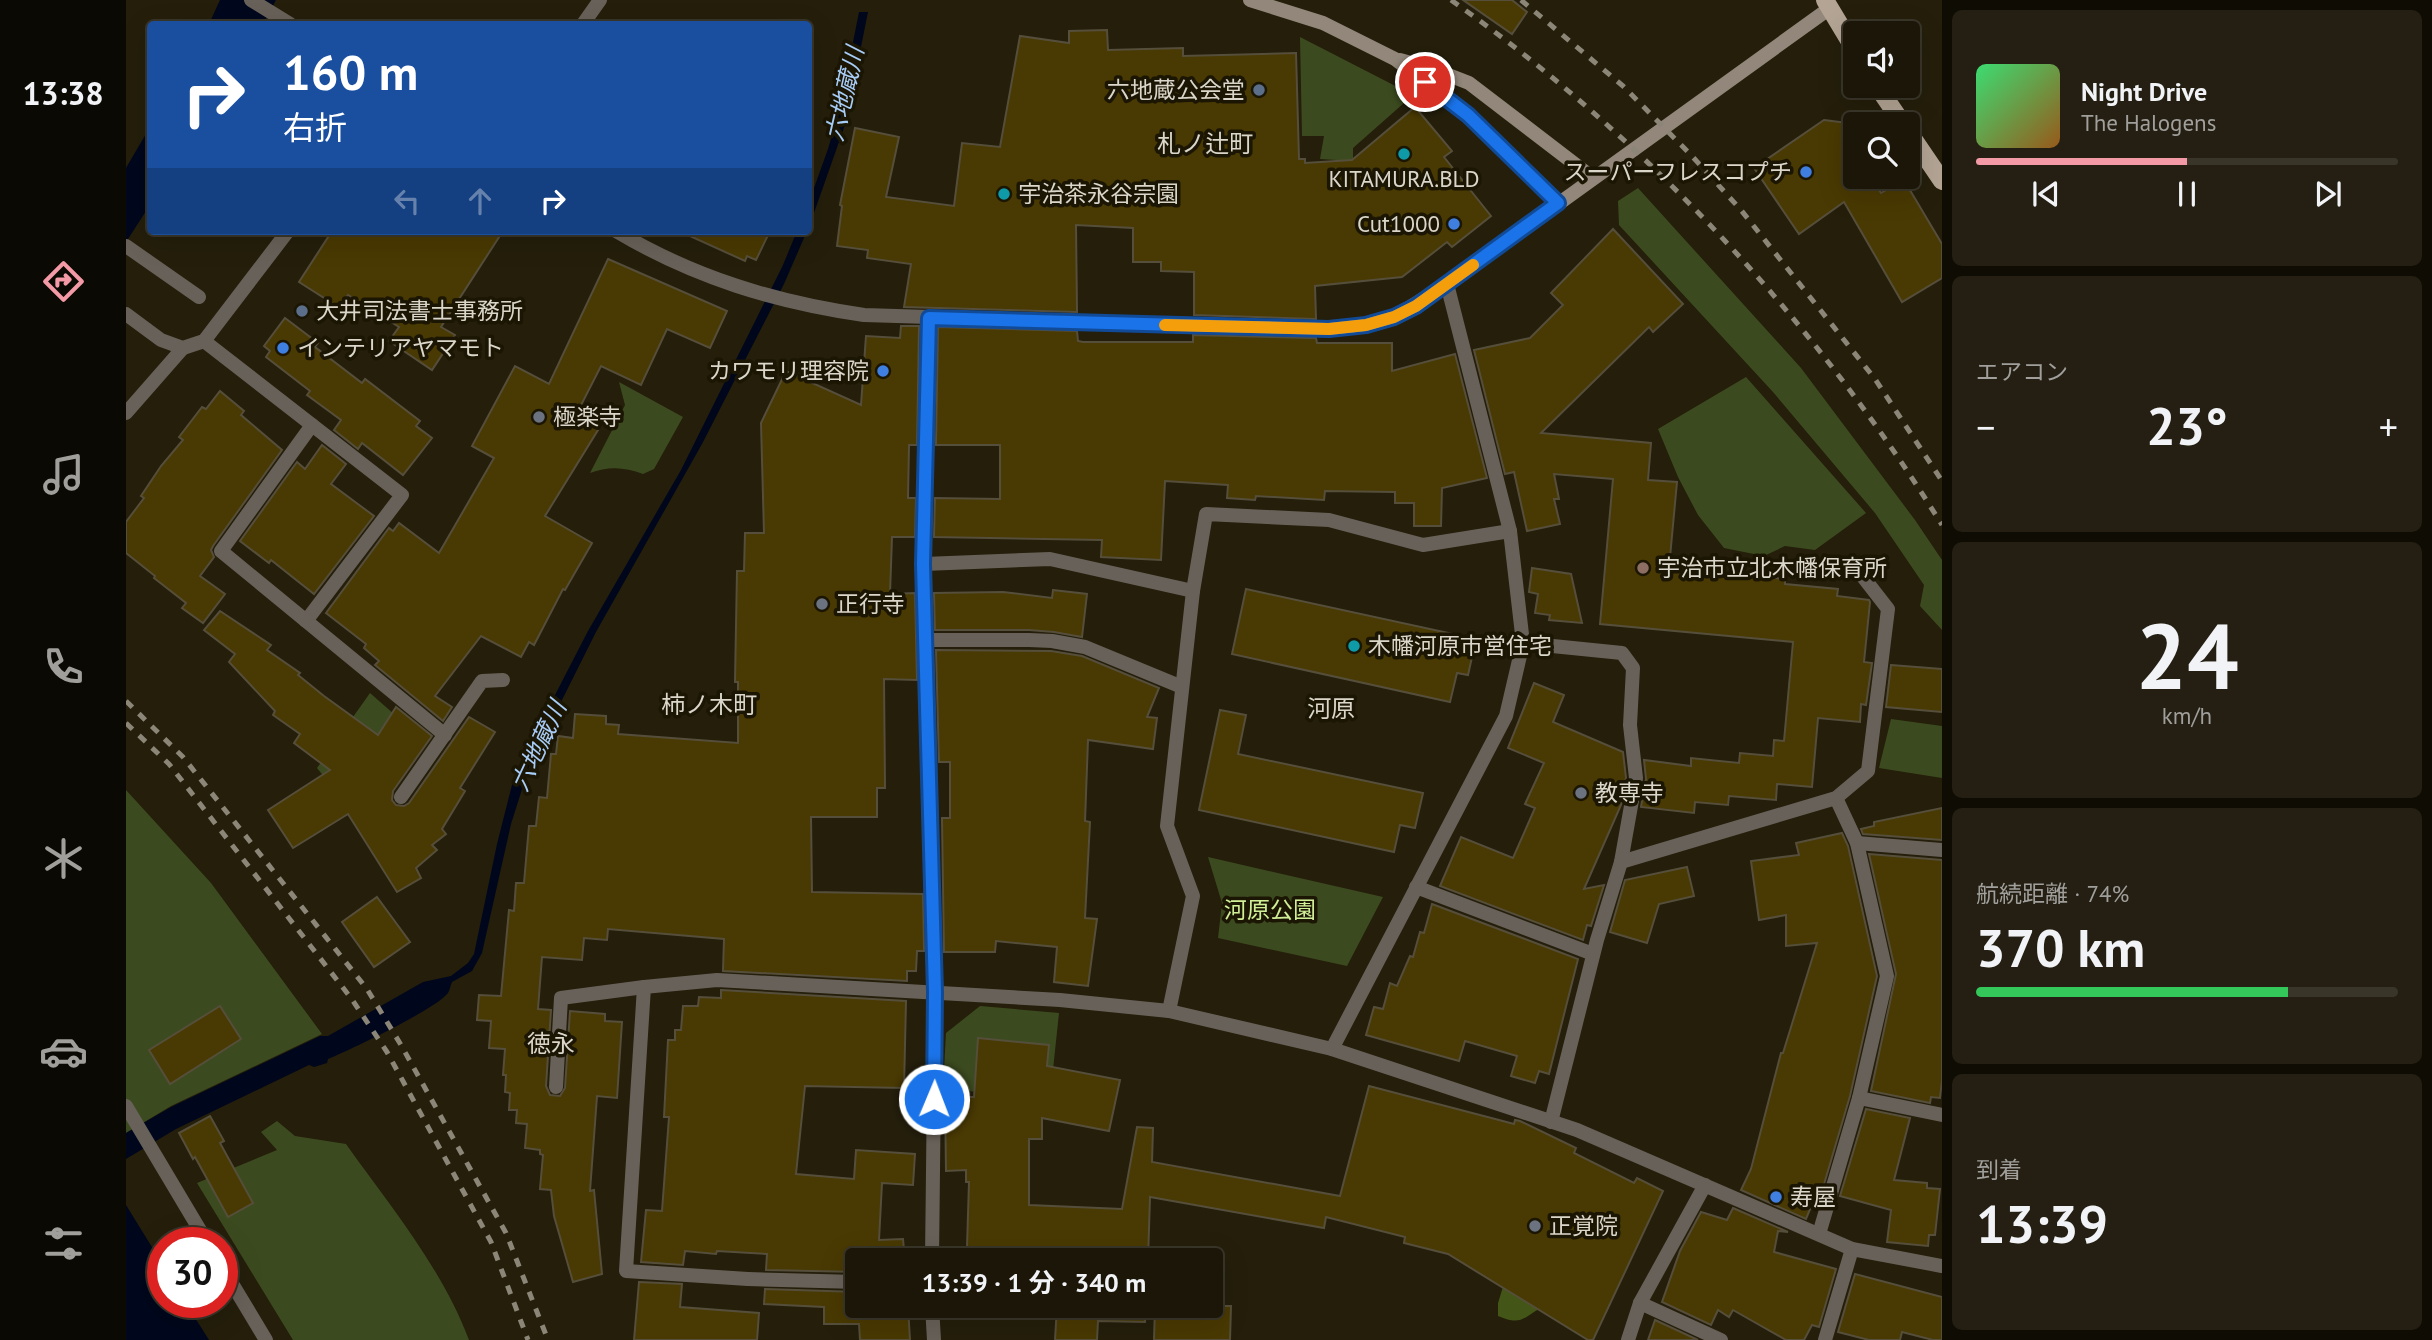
<!DOCTYPE html>
<html lang="ja">
<head>
<meta charset="utf-8">
<style>
  :root { --surface:#1b1608; --page:#241f12; --text:#f1f3f6; --muted:#a09f9c; --line:#393529; --accent:#f49aa7 }
  body { margin:0; font-family:"PT Sans","Noto Sans JP",sans-serif; background:var(--page); color:var(--text); height:100vh; display:flex; flex-direction:column; font-size:26px; white-space:nowrap }
  * { box-sizing:border-box; margin:0 }
  p { font-size:23px; color:var(--muted) }
  .icon { flex:none; width:38px; height:38px; fill:none; stroke:currentColor; stroke-width:2; stroke-linecap:round; stroke-linejoin:round }
  .map { position:relative; flex:1; overflow:hidden }
  .side { display:flex; flex-direction:column; gap:10px; padding:10px; background:#0f0c04; width:490px }
  .side>* { flex:none }
  .hud { position:absolute; left:21px; top:21px; width:665px; height:214px; border-radius:7px; box-shadow:0 7px 28px #0002,0 0 0 2px var(--line); background:#1a4fa0; color:#fff; overflow:hidden }
  .fabs { position:absolute; left:1717px; top:21px; display:grid; gap:14px }
  .fabs a { display:grid; place-items:center; width:77px; height:77px; border-radius:7px; background:var(--surface); box-shadow:0 7px 28px #0002,0 0 0 2px var(--line); font-size:35px }
  .speed { position:absolute; left:21px; top:1227px; display:flex; gap:14px; font-size:35px; font-weight:700; text-align:center }
  .speed>* { display:grid; place-content:center; width:91px; height:91px; border-radius:50%; background:var(--surface); box-shadow:0 7px 28px #0002,0 0 0 2px var(--line); line-height:1 }
  .speed .limit { border:10px solid #d22; background:#fff; color:#111 }
  .pin { position:absolute; display:grid; place-items:center; width:60px; height:60px; color:#fff; margin:-30px; border:4px solid #fff; border-radius:50%; box-shadow:0 2px 7px #0007 }
  .me { position:absolute; width:77px; margin:-38px; rotate:1deg; stroke-linejoin:round; filter:drop-shadow(0 0 5px #0008) }
  .turn { display:flex; align-items:center; gap:24px; height:147px; padding:0 21px; font-size:32px }
  .turn .icon { width:91px; height:91px; stroke-width:2.5 }
  .turn b { display:block; font-size:49px; line-height:60px }
  .lanes { display:flex; align-items:center; height:66px; padding:0 21px; background:#0003; justify-content:center; gap:35px; direction:ltr }
  .lanes .off { opacity:.35 }
  .big { font-size:52px; font-weight:700; line-height:1.1 }
  .side .tile { flex:1; display:flex; flex-direction:column; justify-content:center; gap:10px; min-width:0; padding:0 24px; border-radius:10px; background:var(--page) }
  .side .dial { align-items:center; gap:0 }
  .dial b { font-size:91px; line-height:1 }
  .song { display:flex; align-items:center; gap:21px }
  .cover { width:84px; height:84px; border-radius:10px; background:linear-gradient(135deg,hsl(140 70% 55%),hsl(30 70% 35%)) }
  .played { height:7px; border-radius:4px; background:linear-gradient(90deg,var(--accent) 50%,var(--line) 50%) }
  .keys { display:flex; justify-content:space-around; direction:ltr }
  .heat { display:flex; justify-content:space-between; align-items:center; font-size:38px; direction:ltr }
  .charge { height:10px; border-radius:5px; background:linear-gradient(90deg,#34c759 74%,var(--line) 0) }
  .trip { position:absolute; left:719px; top:1248px; width:378px; height:70px; border-radius:7px; background:var(--surface); box-shadow:0 7px 28px #0002,0 0 0 2px var(--line); font-weight:700; line-height:70px; text-align:center }
  main { display:flex; flex:1; min-height:0 }
  .tab-bar { display:flex; flex-direction:column; width:126px; justify-content:space-around; align-items:center; background:#0b0903; color:var(--muted) }
  .tab-bar .icon { width:49px; height:49px }
  .tab-bar .on { color:var(--accent) }
  .tab-bar b { font-size:32px; color:var(--text) }
  .map>svg:first-child { display:block }
</style>
</head>
<body>
<main>
<nav class="tab-bar">
<b>13:38</b>
<svg class="icon on" aria-label="directions" viewBox="0 0 24 24"><path d="M12 3l9 9-9 9-9-9zM9 14v-3h6M13 9l2 2-2 2"/></svg>
<svg class="icon" aria-label="music" viewBox="0 0 24 24"><path d="M9 18V5l10-2v13"/><circle cx="6" cy="18" r="3"/><circle cx="16" cy="16" r="3"/></svg>
<svg class="icon" aria-label="phone" viewBox="0 0 24 24"><path d="M5 4h4l2 5-3 2q2 4 5 5l2-3 5 2v4C11 20 4 13 5 4z"/></svg>
<svg class="icon" aria-label="climate" viewBox="0 0 24 24"><path d="M12 3v18M4 7l16 10M4 17L20 7"/></svg>
<svg class="icon" aria-label="car" viewBox="0 0 24 24"><path d="M5 17H2v-5l4-1 3-4h7l3 4 3 1v5h-3M9 17h6M6 11h13"/><circle cx="7" cy="17" r="2"/><circle cx="17" cy="17" r="2"/></svg>
<svg class="icon" aria-label="filters" viewBox="0 0 24 24"><path d="M4 7h16M4 17h16"/><circle cx="9" cy="7" r="2"/><circle cx="15" cy="17" r="2"/></svg>
</nav>
<div class="map">
<svg width="1816" height="1340" viewBox="0 0 1816 1340">
  <rect width="100%" height="100%" fill="#241e0b"/>
  <g fill="#3c4b1f">
    <path d="M1174 37 1287 95 1227 148V161L1194 159 1198 136H1176Z"/>
    <path d="M1512 188 1675 368 1789 520 1816 560V630L1794 606 1798 585 1749 513 1647 392 1493 225 1492 201Z"/>
    <path d="M1620 377 1740 513 1689 550 1659 546 1638 556 1598 548 1572 515 1552 477 1532 429Z"/>
    <path d="M493 382 557 417 528 469 517 474C499 467 482 466 464 473L499 405Z"/>
    <path d="M244 693 269 715 217 800 191 768Z"/>
    <path d="M1765 719 1816 726V778L1753 768Z"/>
    <path d="M0 790 85 883 196 1034 45 1106 0 1133Z"/>
    <path d="M1082 857 1257 897 1221 966 1092 938 1096 903Z"/>
    <path d="M854 1006 933 1013 924 1098 817 1089 820 1033Z"/>
    <path d="M151 1121 169 1136 220 1144C264 1206 316 1268 343 1340H167L71 1183 151 1150 135 1132Z"/>
  </g>
  <path fill="#435618" d="M1380 1277 1420 1305C1398 1316 1397 1327 1372 1316V1303Z"/>
  <g fill="#00071c">
    <path d="M94 0H150L137 24H83Z"/>
    <path d="M733 12H742L720 122 683 227V202L702 149 714 107Z"/>
    <path d="M24 127V205L0 242V168Z"/>
    <path d="M671 231H681L658 284 576 444 470 632 404 764 385 824 356 953 346 971 326 982C324 986 324 990 322 993 310 1009 224 1050 202 1059L201 1063 188 1067 183 1065 50 1129 0 1159V1133L45 1107 194 1036H202L297 982 325 976 342 963 348 954 371 844 387 781 397 757 462 631 555 470 657 265Z"/>
    <path d="M0 1205 37 1265V1302H59L83 1340H0Z"/>
  </g>
  <g fill="#493902" stroke="#554e3a" stroke-width="2">
    <path d="M1337 0H1386L1401 12 1386 34Z"/>
    <path d="M981 30 982 50 1057 48V56L1170 53 1173 159H1179V163L1226 160 1289 107 1326 151 1318 157 1365 216 1326 247 1321 242 1276 277 1189 286 1190 319 1068 315V272L1035 271V262H1007V228L950 225 951 312 778 307 785 264 741 258 742 250 711 246 716 206 714 205 729 128 773 137 760 197 828 206 836 143 874 147 894 36 943 43V31Z"/>
    <path d="M1698 120 1729 124V177H1744L1755 193 1778 180 1816 244V278L1776 302 1718 202 1673 234 1628 168Z"/>
    <path d="M1487 229 1557 304 1527 332 1523 327 1415 433 1525 443 1522 480 1551 482 1543 568 1659 579V584L1712 589 1711 596 1743 600 1744 602 1738 662 1746 663 1740 705 1735 704 1734 722 1692 718 1686 787 1651 784 1650 800 1603 796 1602 805 1569 802 1568 813 1515 807 1520 779 1518 760 1565 766V758L1613 763 1614 753 1647 756 1648 740 1658 741 1667 642 1474 624 1487 479 1428 474 1433 499H1428L1434 524 1401 531 1388 472 1379 474 1348 350 1404 338 1437 305 1425 293Z"/>
    <path d="M206 231H377L315 327 329 335 306 370 263 341 273 327 222 295 214 308 173 282Z"/>
    <path d="M553 231H644L630 260 621 256 619 261Z"/>
    <path d="M482 259 601 311 584 348 541 329 515 385 475 366 453 409 472 420 467 427 472 430 419 516 466 543 439 590 437 589 408 645 403 642 395 657 355 636 309 696 326 707 317 721 249 665 253 661 238 648 240 644 200 613 263 528 267 531 273 523 313 553 368 458 346 446 389 366 423 384Z"/>
    <path d="M159 318 192 343 189 347 236 383 239 379 294 421 290 426 306 438 277 475 236 443 232 449 208 430 215 420 181 395 184 391 140 357 144 351 138 346Z"/>
    <path d="M775 326H793L791 445H783L782 498H790L789 537H766L764 594 789 593 791 680 758 679 759 788H751V817H685L686 892 797 894 798 951H791L790 971H781V981L597 971 598 939 482 929 481 940 458 938 456 960 416 957 412 1009 425 1010 420 1086 424 1095 434 1096 439 1088 444 1011 479 1014V1021L496 1022 491 1098 471 1096 464 1191 468 1190 476 1274 447 1282 428 1216 425 1190 414 1189 417 1155 414 1154V1150L399 1148 401 1124 390 1123 391 1110H383L384 1093 379 1092 380 1075H377L379 1049 363 1048 365 1021 351 1020 353 995 375 996 383 910 388 911 390 883H398L403 826H410L413 797 421 798 425 754H430L432 736 447 738 449 714 480 716V724L493 725 492 734 612 743V682H609L611 571H618L619 533H638L635 423 660 371 735 405 740 336 774 338Z"/>
    <path d="M812 327 951 331 952 341 957 342H1067V335L1190 338 1191 343H1266V371L1329 354 1361 478 1316 488 1315 526H1288V503H1269V492L1199 491 1198 500 1130 496 1129 500 1101 498 1102 485 1039 481 1035 560 975 557 976 540 808 537 809 498 874 499V445H810Z"/>
    <path d="M94 391 118 411 115 415 156 450 87 546 85 550 88 557 74 576 99 594 77 623 56 608 60 603 28 578 29 576 0 553V522L18 498 15 496 35 466 57 440 53 437 76 407 80 409Z"/>
    <path d="M196 445 220 464 205 484 248 516 188 594 145 560 143 563 114 541 171 462 179 469Z"/>
    <path d="M1406 568 1445 574 1456 623 1423 620 1424 615 1409 613 1412 594 1403 592Z"/>
    <path d="M1120 589 1350 639 1342 675 1331 673 1324 702 1106 654Z"/>
    <path d="M927 590 961 594 956 637 928 632 903 630H809L808 593 877 592 926 598Z"/>
    <path d="M94 611 145 645 141 650 174 673 172 675 198 696 252 735 270 707 306 736 267 791 266 800 270 805 278 806 283 803 343 717 369 732 334 788 339 791 316 829 320 834 306 845 311 850 290 868 295 878 271 892 222 814 167 848 142 810 204 770 168 743 174 734 147 715 149 711 103 662 109 654 78 630Z"/>
    <path d="M810 650 925 651 956 656 1033 688 1021 717 1031 718 1027 749 962 740 959 821 964 822 959 918 971 919 962 986 928 982 931 947 870 941 869 952H818L816 818H824V762H813Z"/>
    <path d="M1765 665 1816 669V712L1760 707Z"/>
    <path d="M1408 683 1438 695 1427 722 1497 752 1500 778 1495 805 1458 889 1478 885 1465 926 1461 925 1457 940 1314 886 1335 837 1387 858 1409 808 1399 804 1418 763 1382 748Z"/>
    <path d="M1094 710 1120 715 1112 754 1297 793 1289 828 1274 825 1268 852 1073 810Z"/>
    <path d="M1816 808V840L1737 834 1735 829 1748 826V822Z"/>
    <path d="M1716 833 1722 846 1751 976 1724 1096 1696 1191 1692 1190 1680 1219 1615 1190 1625 1169 1655 1053H1657L1691 943 1660 946V915L1633 920 1625 861 1673 855 1670 843Z"/>
    <path d="M1743 854 1816 860V1080L1814 1098 1805 1097 1804 1103 1745 1091 1770 974Z"/>
    <path d="M1561 867 1568 896 1533 904 1521 943 1484 932 1499 880Z"/>
    <path d="M251 897 284 942 248 967 216 922Z"/>
    <path d="M1306 904 1452 959 1423 1074 1413 1071 1409 1083 1385 1076 1391 1056 1339 1041 1333 1061 1240 1035 1248 1007 1257 1009 1264 983 1271 986 1284 956 1287 957 1294 932 1298 933Z"/>
    <path d="M595 990 780 1001 778 1088 679 1086 670 1174 728 1179 730 1150 789 1154 787 1185 756 1183 753 1240 777 1239 779 1260H732V1272L640 1270 641 1254 591 1251 590 1254 559 1251 557 1265 515 1262 520 1210 536 1211 543 1117H538L542 1040H549V1030H555L557 1006H572L573 997 595 998Z"/>
    <path d="M94 1006 115 1039 44 1084 23 1050Z"/>
    <path d="M852 1038 923 1045 921 1066 994 1080 983 1131 916 1118V1139H903V1205L996 1209 1011 1127 1027 1128 1026 1162 1214 1196 1243 1086 1373 1120 1388 1124 1389 1120 1394 1121 1450 1148 1448 1153 1508 1183 1511 1178 1537 1191 1467 1340H1462L1322 1254 1278 1243 1279 1237 1200 1217 1198 1228 1024 1197 1022 1260H872L873 1247H841L843 1182H840V1170L820 1171 819 1097H848Z"/>
    <path d="M1740 1109 1784 1118 1768 1180 1801 1183V1188L1814 1189 1809 1235H1803L1802 1246 1761 1242 1765 1210 1714 1196Z"/>
    <path d="M84 1116 98 1141 94 1143 127 1203 102 1217 69 1157 67 1159 53 1133Z"/>
    <path d="M1607 1208 1662 1232 1652 1231 1648 1252 1710 1269 1693 1327 1686 1325 1678 1340H1660L1607 1310 1603 1317 1592 1310 1585 1325 1536 1302 1554 1251 1575 1212 1601 1220Z"/>
    <path d="M1729 1274 1816 1297V1340H1807L1776 1332 1774 1340H1743L1712 1332Z"/>
    <path d="M513 1282 556 1284 554 1307 633 1313 631 1340H508Z"/>
    <path d="M639 1289 732 1292V1306H782L784 1340H734L733 1324H698V1307L638 1304Z"/>
    <path d="M931 1306H1020L1019 1322 972 1321 971 1340H929Z"/>
    <path d="M1029 1306H1105L1104 1340H1028Z"/>
    <path d="M1529 1320 1572 1340H1522Z"/>
  </g>
  <g fill="none" stroke-linecap="round" stroke-linejoin="round">
    <g stroke="#686159" stroke-width="14">
      <path d="M799 640H903L926 641 959 647 1056 687"/>
      <path d="M1290 887 1467 954"/>
      <path d="M430 1087 435 998 518 987"/>
      <path d="M0 1106 81 1242"/>
      <path d="M96 1267 140 1340"/>
      <path d="M622 1279 732 1282"/>
      <path d="M1514 1303 1595 1340"/>
      <path d="M1502 1340 1514 1303 1579 1185"/>
    </g>
    <g stroke="#686159" stroke-width="14">
      <path d="M125 0 164 24"/>
      <path d="M457 24 474 0"/>
      <path d="M490 231C569 278 649 302 738 315L1203 329 1240 325 1268 317 1321 284 1384 531 1397 643 1380 716 1206 1049"/>
      <path d="M0 246 73 297"/>
      <path d="M0 314 35 340 57 348 78 341 162 231"/>
      <path d="M803 318 798 564 809 992 806 1260"/>
      <path d="M78 341 276 495 180 621"/>
      <path d="M0 413 57 348"/>
      <path d="M186 425 95 551 319 735"/>
      <path d="M798 564 924 559 1067 591"/>
      <path d="M1397 643 1496 653 1507 668 1504 725 1510 778 1495 862 1471 940 1425 1122"/>
      <path d="M275 797 356 681 377 680"/>
      <path d="M1731 843 1816 850"/>
      <path d="M1495 862 1710 798 1742 771 1762 609 1727 564"/>
      <path d="M1043 1011 1067 896 1041 826 1067 591 1080 514 1203 520 1297 545 1384 531"/>
      <path d="M1733 1098 1816 1115"/>
      <path d="M1693 1234 1733 1098 1761 976 1731 843 1710 798"/>
      <path d="M622 1279 500 1271 518 987 591 980 934 1000 1043 1011 1206 1049 1451 1130 1726 1249 1816 1266"/>
      <path d="M806 1306 808 1340"/>
      <path d="M1699 1340 1726 1249"/>
    </g>
    <g stroke="#92877a" stroke-width="14">
      <path d="M1124 0 1197 23 1269 59 1342 115 1432 203"/>
      <path d="M1274 60 1307 69 1343 83 1467 178"/>
      <path d="M1321 284 1704 8"/>
    </g>
    <g stroke="#b3a494" stroke-width="18">
      <path d="M1699 0 1729 50"/>
      <path d="M1751 86 1777 124"/>
      <path d="M1782 131 1816 181"/>
    </g>
    <g stroke="#8b8677" stroke-width="5" stroke-dasharray="9 9" stroke-linecap="butt">
      <path d="M1325 0C1519 137 1691 323 1816 525"/>
      <path d="M1395 0 1497 86 1565 155 1615 210 1749 379 1816 481"/>
      <path d="M0 701 57 757 241 989 275 1045 380 1233 422 1340"/>
      <path d="M0 723 43 764 225 998 261 1052 365 1242 402 1340"/>
    </g>
  </g>
  <g fill="none" stroke-linecap="round" stroke-linejoin="round">
    <g stroke="#114b97" stroke-width="18">
      <path id="route" d="M808 1099 809 992 797 564 803 318 1203 329 1240 325 1268 317 1290 306 1432 203 1342 115 1299 82"/>
    </g>
    <use href="#route" stroke="#1a73e8" stroke-width="12"/>
    <path stroke="#f59e0b" stroke-width="12" d="M1039 325 1203 329 1240 325 1268 317 1290 306 1347 265"/>
  </g>
  <g fill="#5c6f8a" stroke="#1b1503" stroke-width="2.5">
    <circle cx="1133" cy="90" r="7"/>
    <circle cx="176" cy="311" r="7"/>
  </g>
  <g fill="#0f9aa8" stroke="#1b1503" stroke-width="2.5">
    <circle cx="1278" cy="154" r="7"/>
    <circle cx="878" cy="194" r="7"/>
    <circle cx="1228" cy="646" r="7"/>
  </g>
  <g fill="#3f7fe0" stroke="#1b1503" stroke-width="2.5">
    <circle cx="1680" cy="172" r="7"/>
    <circle cx="1328" cy="224" r="7"/>
    <circle cx="157" cy="348" r="7"/>
    <circle cx="757" cy="371" r="7"/>
    <circle cx="1650" cy="1197" r="7"/>
  </g>
  <g fill="#6b7280" stroke="#1b1503" stroke-width="2.5">
    <circle cx="413" cy="417" r="7"/>
    <circle cx="696" cy="604" r="7"/>
    <circle cx="1455" cy="793" r="7"/>
    <circle cx="1409" cy="1226" r="7"/>
  </g>
  <circle fill="#8d6e63" stroke="#1b1503" stroke-width="2.5" cx="1517" cy="568" r="7"/>
  <g text-anchor="middle" stroke-width="7" stroke-linejoin="round" paint-order="stroke">
    <g font-size="23" fill="#dad6ca" stroke="#1b1503" text-anchor="start">
      <text x="1119" y="98" text-anchor="end">六地蔵公会堂</text>
      <text x="1666" y="180" text-anchor="end">スーパーフレスコプチ</text>
      <text x="1278" y="187" text-anchor="middle">KITAMURA.BLD</text>
      <text x="892" y="202">宇治茶永谷宗園</text>
      <text x="1314" y="232" text-anchor="end">Cut1000</text>
      <text x="190" y="319">大井司法書士事務所</text>
      <text x="171" y="356">インテリアヤマモト</text>
      <text x="743" y="379" text-anchor="end">カワモリ理容院</text>
      <text x="427" y="425">極楽寺</text>
      <text x="1531" y="576">宇治市立北木幡保育所</text>
      <text x="710" y="612">正行寺</text>
      <text x="1242" y="654">木幡河原市営住宅</text>
      <text x="1469" y="801">教専寺</text>
      <text x="1664" y="1205">寿屋</text>
      <text x="1423" y="1234">正覚院</text>
    </g>
    <g font-size="23" fill="#d0ef96" stroke="#1b1503">
      <text x="1144" y="918">河原公園</text>
    </g>
    <g font-size="24" font-style="italic" fill="#a7ccf6" stroke="#1b1503">
      <text transform="translate(719 94) rotate(-77)" y="8">六地蔵川</text>
      <text transform="translate(413 746) rotate(-65)" y="8">六地蔵川</text>
    </g>
    <g font-size="24" fill="#dad6ca" stroke="#1b1503">
      <text x="1079" y="152">札ノ辻町</text>
      <text x="583" y="713">柿ノ木町</text>
      <text x="1205" y="717">河原</text>
      <text x="425" y="1052">徳永</text>
    </g>
  </g>
</svg>
<div class="fabs">
<a><svg class="icon" aria-label="sound" viewBox="0 0 24 24"><path d="M4 9h4l5-4v14l-5-4H4zM17 9q2 3 0 6"/></svg></a>
<a><svg class="icon" aria-label="search" viewBox="0 0 24 24"><circle cx="10" cy="10" r="6"/><path d="M15 15l6 6"/></svg></a>
</div>
<div class="speed"><div class="limit">30</div></div>
<div class="pin" style="left:1299px;top:82px;background:#d93025"><svg class="icon" aria-label="arrive" viewBox="0 0 24 24"><path d="M6 21V4h12l-3 4 3 4H6"/></svg></div>
<svg class="me" style="left:808px;top:1099px" viewBox="-20 -20 40 40"><circle r="17" fill="#1a73e8" stroke="#fff" stroke-width="3"/><path d="M0-11L8 9 0 5-8 9z" fill="#fff"/></svg>
<div class="trip">13:39 · 1 分 · 340 m</div>
<div class="hud">
<div class="turn"><svg class="icon" aria-label="right" viewBox="0 0 24 24"><path d="M7 20v-9h11M14 6l5 5-5 5"/></svg><div><b>160 m</b>右折</div></div>
<div class="lanes"><svg class="icon off" aria-label="left" viewBox="0 0 24 24"><path d="M17 20v-9H6M10 6l-5 5 5 5"/></svg><svg class="icon off" aria-label="ahead" viewBox="0 0 24 24"><path d="M12 20V5M6 11l6-6 6 6"/></svg><svg class="icon" aria-label="right" viewBox="0 0 24 24"><path d="M7 20v-9h11M14 6l5 5-5 5"/></svg></div>
</div>
</div>
<section class="side">
<div class="tile">
<div class="song"><i class="cover"></i><div><b>Night Drive</b><p>The Halogens</p></div></div>
<div class="played"></div>
<div class="keys"><svg class="icon" aria-label="previous" viewBox="0 0 24 24"><path d="M18 5L8 12l10 7zM5 5v14"/></svg><svg class="icon" aria-label="pause" viewBox="0 0 24 24"><path d="M8 5v14M16 5v14"/></svg><svg class="icon" aria-label="next" viewBox="0 0 24 24"><path d="M6 5l10 7-10 7zM19 5v14"/></svg></div>
</div>
<div class="tile"><p>エアコン</p>
<div class="heat"><a>−</a><b class="big">23°</b><a>+</a></div>
</div>
<div class="tile dial"><b>24</b><p>km/h</p></div>
<div class="tile"><p>航続距離 · 74%</p><b class="big">370 km</b><div class="charge"></div></div>
<div class="tile"><p>到着</p><b class="big">13:39</b></div>
</section>
</main>
</body>
</html>
